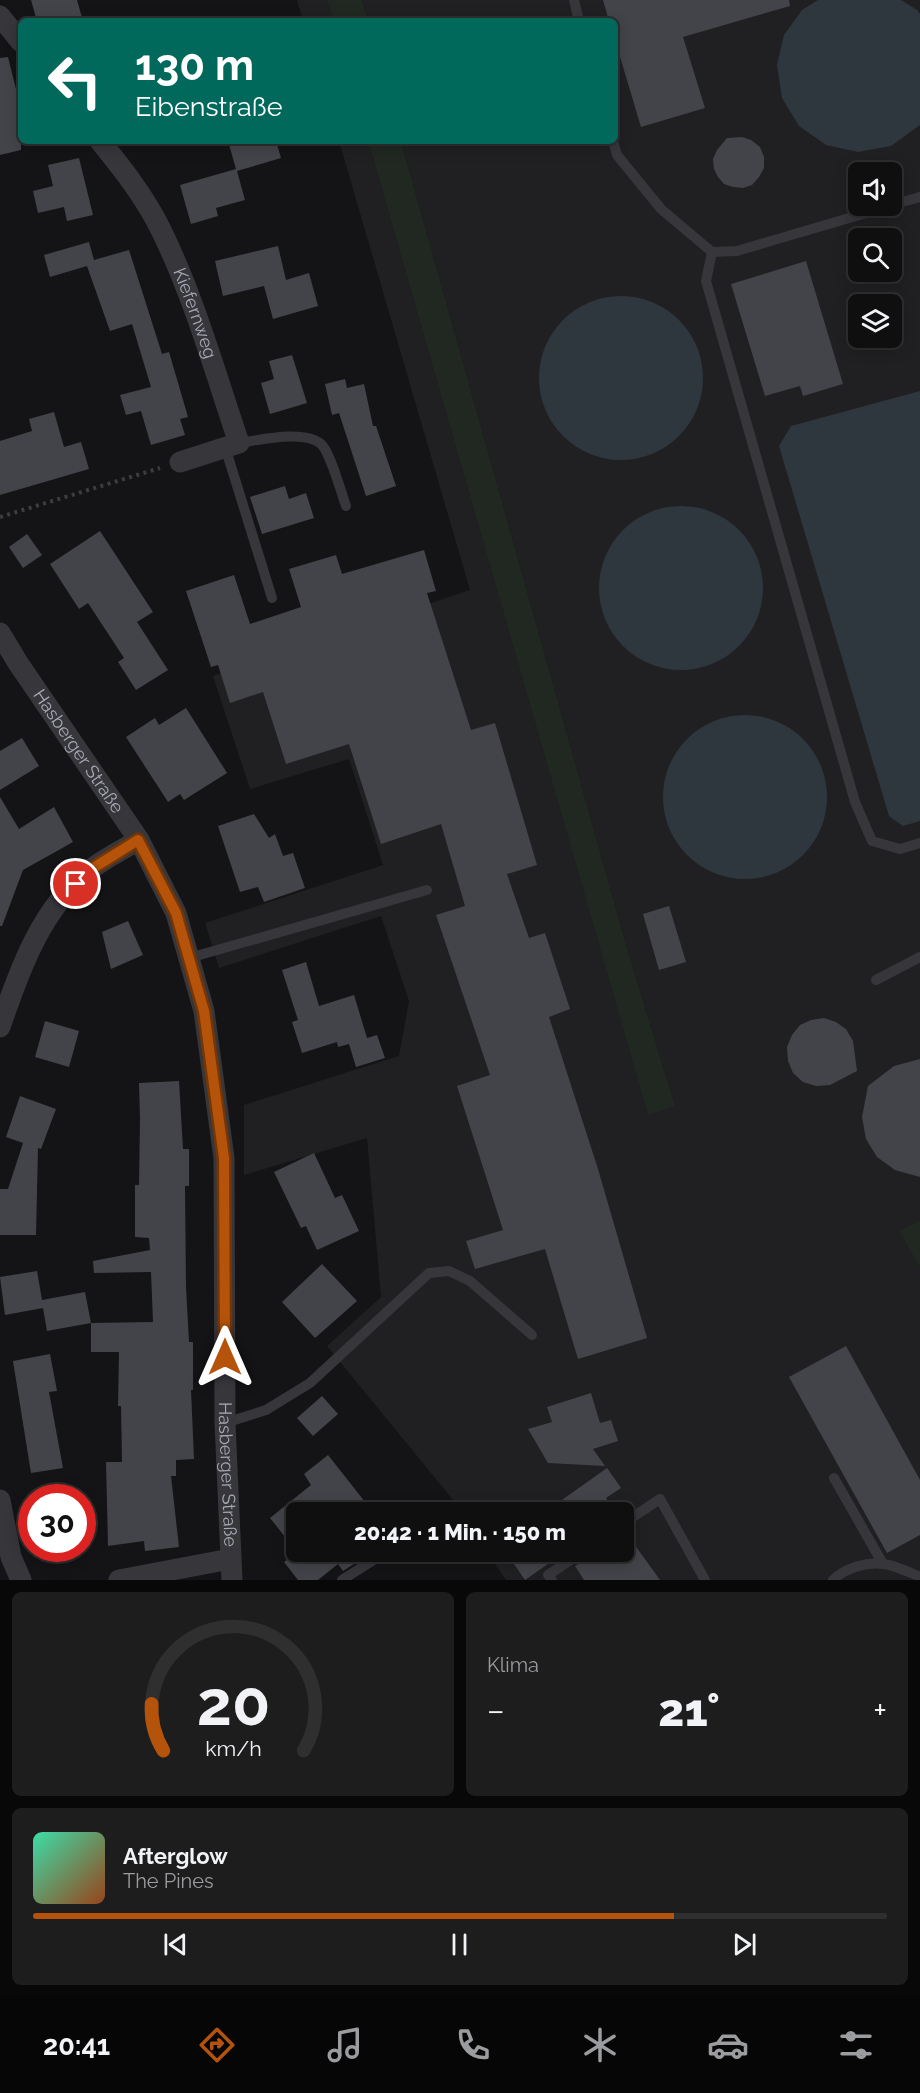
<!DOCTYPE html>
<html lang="de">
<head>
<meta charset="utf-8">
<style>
  :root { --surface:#0f0f10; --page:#1d1d1e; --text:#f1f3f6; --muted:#9b9c9f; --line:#2f2f30; --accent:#b45309 }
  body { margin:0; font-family:Raleway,sans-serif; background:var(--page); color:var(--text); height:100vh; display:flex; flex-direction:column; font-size:22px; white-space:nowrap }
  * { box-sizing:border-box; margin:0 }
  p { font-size:20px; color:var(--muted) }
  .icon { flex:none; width:33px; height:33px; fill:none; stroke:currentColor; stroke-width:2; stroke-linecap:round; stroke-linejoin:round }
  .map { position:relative; height:1580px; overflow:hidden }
  .drawer { display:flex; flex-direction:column; gap:12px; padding:12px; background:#080809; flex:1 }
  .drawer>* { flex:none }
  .banner { position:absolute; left:18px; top:18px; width:600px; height:126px; border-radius:9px; box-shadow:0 3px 15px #0003,0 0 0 2px var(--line); background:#00695c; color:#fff; overflow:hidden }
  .fabs { position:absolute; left:848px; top:162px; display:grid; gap:12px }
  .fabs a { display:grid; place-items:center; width:54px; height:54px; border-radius:9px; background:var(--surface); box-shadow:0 3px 15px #0003,0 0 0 2px var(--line); font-size:30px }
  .speed { position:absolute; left:18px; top:1484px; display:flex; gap:12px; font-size:30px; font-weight:700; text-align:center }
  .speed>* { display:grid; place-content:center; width:78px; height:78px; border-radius:50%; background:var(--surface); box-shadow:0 3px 15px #0003,0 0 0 2px var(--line); line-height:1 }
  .speed .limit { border:9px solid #d22; background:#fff; color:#111 }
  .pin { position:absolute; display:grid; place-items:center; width:51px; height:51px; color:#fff; margin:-26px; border:3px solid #fff; border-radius:50%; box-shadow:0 2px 6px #0007 }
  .me { position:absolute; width:66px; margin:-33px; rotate:0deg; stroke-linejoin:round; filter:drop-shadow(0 0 4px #0008) }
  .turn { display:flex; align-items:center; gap:21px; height:126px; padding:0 18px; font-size:27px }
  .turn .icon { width:78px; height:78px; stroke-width:2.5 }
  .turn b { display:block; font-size:42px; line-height:51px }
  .big { font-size:45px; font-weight:800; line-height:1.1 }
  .drawer .card { flex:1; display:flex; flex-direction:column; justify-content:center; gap:9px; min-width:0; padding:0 21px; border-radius:9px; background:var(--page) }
  .drawer .dial { align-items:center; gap:0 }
  .dial svg { height:156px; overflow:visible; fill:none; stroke:var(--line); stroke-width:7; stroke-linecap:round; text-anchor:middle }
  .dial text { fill:var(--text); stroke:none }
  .song { display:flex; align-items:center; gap:18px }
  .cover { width:72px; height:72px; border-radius:9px; background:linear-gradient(135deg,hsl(160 70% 55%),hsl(20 70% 35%)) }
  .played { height:6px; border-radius:3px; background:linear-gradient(90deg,var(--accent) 75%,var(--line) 75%) }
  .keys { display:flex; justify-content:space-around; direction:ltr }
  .heat { display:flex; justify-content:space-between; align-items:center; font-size:33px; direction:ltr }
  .drawer .tiles { flex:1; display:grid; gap:12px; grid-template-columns:1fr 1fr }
  .card:last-child { grid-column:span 2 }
  .trip { position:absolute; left:286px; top:1502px; width:348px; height:60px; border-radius:9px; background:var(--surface); box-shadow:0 3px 15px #0003,0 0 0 2px var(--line); font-weight:800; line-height:60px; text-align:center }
  .dock { display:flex; height:96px; justify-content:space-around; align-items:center; background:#060606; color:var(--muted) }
  .dock .icon { width:42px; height:42px }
  .dock .current { color:var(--accent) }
  .dock b { font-size:27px; color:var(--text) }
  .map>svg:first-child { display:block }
</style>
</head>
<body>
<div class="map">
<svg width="920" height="1580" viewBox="0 0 920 1580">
  <rect width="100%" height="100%" fill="#141416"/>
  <g fill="#202023" fill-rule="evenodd">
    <path d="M297 0H327L334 21H303Z"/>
    <path d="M362 0H920V1220L899 1231 920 1268V1580H506L486 1551H624V1512H463L327 1346 381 1297 367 1138 244 1175V1105L399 1056 409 1001 381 916 219 968 205 923 383 865 349 759 250 789 213 676 470 590 339 141H368L648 1114 675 1106 625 941 401 141H615V21H368ZM858 172H891V206H858ZM858 238H891V272H858ZM858 304H891V338H858Z"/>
  </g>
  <g fill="#212822">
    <path d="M327 0H362L368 21H334Z"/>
    <path d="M368 141H401L625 941 675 1106 648 1115Z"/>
    <path d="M920 1220V1268L899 1231Z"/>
  </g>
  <g fill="#2e363e">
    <path d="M818 0H901L917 10 920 14V125L891 146 858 152 826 145 799 126 782 98 777 65 784 35 802 10Z"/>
    <circle cx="621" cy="378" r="82"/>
    <path d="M920 391V821L903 826 889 816 779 446 791 426Z"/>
    <circle cx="681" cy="588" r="82"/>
    <circle cx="745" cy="797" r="82"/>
  </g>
  <g fill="#434449">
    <path d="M31 0H77L83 21H37Z"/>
    <path d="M603 0H789L790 6 683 37 705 108 641 127 615 40V21H609Z"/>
    <path d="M8 57 21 109V150L0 155V58Z"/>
    <path d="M742 137 751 140 760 147 764 157V168L759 177 752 185 743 188 733 187 724 184 718 177 714 169 713 159 717 150 727 138Z"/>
    <path d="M228 141H276L281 158 237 171 245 200 216 208 218 216 191 224 180 185 236 169Z"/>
    <path d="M79 158 93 215 67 221 64 207 38 213 33 191 53 186 48 165Z"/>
    <path d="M89 242 94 260 129 250 162 354 169 352 188 417 180 419 185 435 151 445 141 411 126 415 120 395 151 387 132 324 110 331 87 266 50 277 44 255Z"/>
    <path d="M278 246 286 280 309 273 318 306 273 319 264 286 223 296 215 261Z"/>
    <path d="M806 261 843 384 803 396 800 386 765 396 731 284Z"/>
    <path d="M292 355 307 403 270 414 261 383 274 379 269 361Z"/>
    <path d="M345 379 347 388 364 384 373 426H376L396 486 366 496 339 413 332 415 325 384Z"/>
    <path d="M54 412 64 447 81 442 89 469 0 495V441L32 431 29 419Z"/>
    <path d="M285 486 289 499 306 493 314 518 262 534 250 497Z"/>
    <path d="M100 531 153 612 137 622 168 670 136 690 118 662 124 658 88 603 79 609 50 564Z"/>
    <path d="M27 534 42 555 23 568 9 547Z"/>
    <path d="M424 550 436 591 427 593 471 730 495 723 537 865 507 874 529 938 545 933 570 1009 549 1017 598 1169 647 1338 578 1359 545 1249 475 1269 466 1241 503 1230 457 1086 490 1075 436 915 465 906 441 824 381 844 349 744 286 764 263 692 230 703 218 665 211 667 186 591 234 575 250 624 301 607 289 569 336 555 342 574Z"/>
    <path d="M186 708 227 773 184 800 180 794 168 802 126 737 155 718 159 725Z"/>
    <path d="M22 738 39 766 0 790V751Z"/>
    <path d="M0 797 19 829 54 807 73 842 23 870 2 926H0Z"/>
    <path d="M254 814 269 838 275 834 283 856 293 853 305 888 264 902 258 887 240 892 218 826Z"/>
    <path d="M669 906 686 962 659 970 643 914Z"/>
    <path d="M128 921 143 955 111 969 102 932Z"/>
    <path d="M306 962 319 1006 354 995 367 1038 377 1035 385 1058 356 1067 349 1044 338 1047 337 1042 302 1053 292 1022 298 1020 282 970Z"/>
    <path d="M824 1018 836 1022 846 1029 853 1041 857 1071 830 1085 816 1086 803 1082 793 1073 788 1061 787 1047 792 1035 800 1025 811 1020Z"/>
    <path d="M45 1021 79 1031 69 1067 35 1057Z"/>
    <path d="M920 1059V1177L895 1170 877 1157 866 1139 862 1117 868 1086 894 1066Z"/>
    <path d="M179 1081 183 1149H189V1186H185L186 1287 189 1342H193V1390H191L194 1459 176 1460V1476H171L179 1547 145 1551 144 1541 108 1546 106 1462H122L121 1406H118L119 1352H91V1323L153 1322 151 1272 94 1273 93 1261 150 1250 149 1238 135 1237V1185H139L140 1119 139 1083Z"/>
    <path d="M20 1096 56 1109 41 1149 38 1148 36 1235H0V1189H8L23 1143 6 1137Z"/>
    <path d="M314 1153 335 1198 342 1195 359 1231 317 1250 306 1226 301 1228 274 1172Z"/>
    <path d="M322 1264 357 1301 315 1338 282 1302Z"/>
    <path d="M37 1271 42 1300 85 1292 91 1323 47 1331 43 1308 5 1315 0 1277Z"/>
    <path d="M846 1346 920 1480V1535L887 1553 789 1377Z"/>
    <path d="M50 1354 57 1391 49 1392 63 1468 31 1473 13 1361Z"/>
    <path d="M591 1393 600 1423 611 1420 618 1441 593 1449 605 1466 548 1463 528 1429 552 1422 547 1407Z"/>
    <path d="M322 1396 338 1414 313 1436 297 1418Z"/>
    <path d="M328 1455 373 1512H297V1551H374L343 1571 338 1564 318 1580H298L284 1562 297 1552 270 1518 311 1485 304 1474Z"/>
    <path d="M607 1468 621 1488 606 1498 616 1512H545Z"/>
    <path d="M624 1530 660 1580H584L575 1566 589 1557 591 1551H624Z"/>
    <path d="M505 1551H570L566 1554 565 1552 525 1580Z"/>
  </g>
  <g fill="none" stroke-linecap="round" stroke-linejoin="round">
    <path stroke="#3c3d41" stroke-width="4" stroke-dasharray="3 4.5" stroke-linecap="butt" d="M0 517 160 468"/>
    <g stroke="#36363b" stroke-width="10">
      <path d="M574 0 579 21"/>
      <path d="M613 141 617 155 661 209 712 252 737 251 890 206"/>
      <path d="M891 205 920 197"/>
      <path d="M712 252 706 281 855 802 872 841 900 849 920 843"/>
      <path d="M239 443C259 440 307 429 322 445 331 455 341 492 346 506"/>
      <path d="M225 447 272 598"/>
      <path d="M189 958 427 890"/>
      <path d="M876 980 920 957"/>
      <path d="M225 1423 266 1410 310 1383 429 1273 449 1271 470 1281 532 1335"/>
      <path d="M834 1478 883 1564"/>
      <path d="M624 1523 660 1499 705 1580"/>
      <path d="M342 1580 375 1559"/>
      <path d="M552 1580 548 1575 584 1551"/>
      <path d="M833 1580C845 1568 866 1562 883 1564 895 1565 909 1572 920 1577"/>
    </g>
    <g stroke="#36363b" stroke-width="21">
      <path d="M0 16 21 42"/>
      <path id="s1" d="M100 141C122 168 144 196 160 228 193 294 215 372 239 443L180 462"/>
      <path id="s2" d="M0 633 18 663 139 840 176 913 204 1011 224 1158 225 1423 232 1580"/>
      <path d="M0 1027C19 971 42 906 91 869 106 858 123 849 139 840"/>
      <path d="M0 1500 11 1557 21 1580"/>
      <path d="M119 1580 230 1559"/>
    </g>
  </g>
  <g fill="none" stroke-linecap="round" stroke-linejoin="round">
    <g stroke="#753606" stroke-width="15">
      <path id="route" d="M76 884 90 870 138 840 176 913 204 1011 224 1158 225 1357"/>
    </g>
    <use href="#route" stroke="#b45309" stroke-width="10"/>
  </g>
  <g text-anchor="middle" stroke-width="4.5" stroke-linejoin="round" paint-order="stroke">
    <g font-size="18" fill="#a7aab5" stroke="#0f0f11">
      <text dy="6" stroke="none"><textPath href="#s1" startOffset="198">Kiefernweg</textPath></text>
      <text dy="6" stroke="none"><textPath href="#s2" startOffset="142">Hasberger Straße</textPath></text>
      <text dy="6" stroke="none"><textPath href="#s2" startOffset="898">Hasberger Straße</textPath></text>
    </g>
  </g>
</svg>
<div class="fabs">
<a><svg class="icon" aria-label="sound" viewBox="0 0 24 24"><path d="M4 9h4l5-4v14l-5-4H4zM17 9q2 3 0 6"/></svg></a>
<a><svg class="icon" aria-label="search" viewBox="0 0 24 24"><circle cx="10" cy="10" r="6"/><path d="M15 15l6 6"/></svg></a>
<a><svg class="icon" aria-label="layers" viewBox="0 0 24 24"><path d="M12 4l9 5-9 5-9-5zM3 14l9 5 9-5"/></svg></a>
</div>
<div class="speed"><div class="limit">30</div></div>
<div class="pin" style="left:76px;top:884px;background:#d93025"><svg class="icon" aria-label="arrive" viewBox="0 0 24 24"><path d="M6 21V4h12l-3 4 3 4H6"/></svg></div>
<svg class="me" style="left:225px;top:1357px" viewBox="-20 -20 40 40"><path d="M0-17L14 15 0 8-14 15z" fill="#b45309" stroke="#fff" stroke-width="4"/></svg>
<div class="trip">20:42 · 1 Min. · 150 m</div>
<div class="banner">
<div class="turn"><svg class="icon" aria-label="left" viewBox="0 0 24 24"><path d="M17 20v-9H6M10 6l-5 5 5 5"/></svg><div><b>130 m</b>Eibenstraße</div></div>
</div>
</div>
<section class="drawer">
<div class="tiles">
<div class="card dial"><svg viewBox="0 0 100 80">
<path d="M14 69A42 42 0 1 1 86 69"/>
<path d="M14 69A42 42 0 0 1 8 45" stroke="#b45309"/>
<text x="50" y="56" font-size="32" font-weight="700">20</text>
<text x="50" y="72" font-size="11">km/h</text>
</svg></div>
<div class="card"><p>Klima</p>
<div class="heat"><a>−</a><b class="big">21°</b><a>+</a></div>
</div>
<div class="card">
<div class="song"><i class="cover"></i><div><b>Afterglow</b><p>The Pines</p></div></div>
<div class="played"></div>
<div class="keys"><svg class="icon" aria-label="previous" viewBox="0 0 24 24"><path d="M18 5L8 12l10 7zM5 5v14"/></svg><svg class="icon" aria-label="pause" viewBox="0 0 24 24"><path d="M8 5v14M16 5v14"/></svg><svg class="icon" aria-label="next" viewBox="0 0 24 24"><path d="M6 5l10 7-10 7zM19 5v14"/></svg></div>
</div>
</div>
</section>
<nav class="dock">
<b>20:41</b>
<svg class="icon current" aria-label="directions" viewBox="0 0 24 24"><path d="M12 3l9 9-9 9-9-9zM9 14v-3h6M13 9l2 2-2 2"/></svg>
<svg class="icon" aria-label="music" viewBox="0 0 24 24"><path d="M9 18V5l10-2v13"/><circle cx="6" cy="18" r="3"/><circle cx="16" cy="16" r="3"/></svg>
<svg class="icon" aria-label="phone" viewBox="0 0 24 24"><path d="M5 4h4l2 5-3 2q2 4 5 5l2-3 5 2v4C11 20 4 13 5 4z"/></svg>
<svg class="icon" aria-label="climate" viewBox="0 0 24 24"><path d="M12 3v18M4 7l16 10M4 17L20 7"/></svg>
<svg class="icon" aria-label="car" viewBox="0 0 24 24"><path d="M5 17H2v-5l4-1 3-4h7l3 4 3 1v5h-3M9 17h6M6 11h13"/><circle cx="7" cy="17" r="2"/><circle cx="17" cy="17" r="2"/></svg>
<svg class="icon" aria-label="filters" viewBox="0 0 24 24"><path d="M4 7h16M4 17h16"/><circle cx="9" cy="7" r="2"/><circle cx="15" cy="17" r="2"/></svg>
</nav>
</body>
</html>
